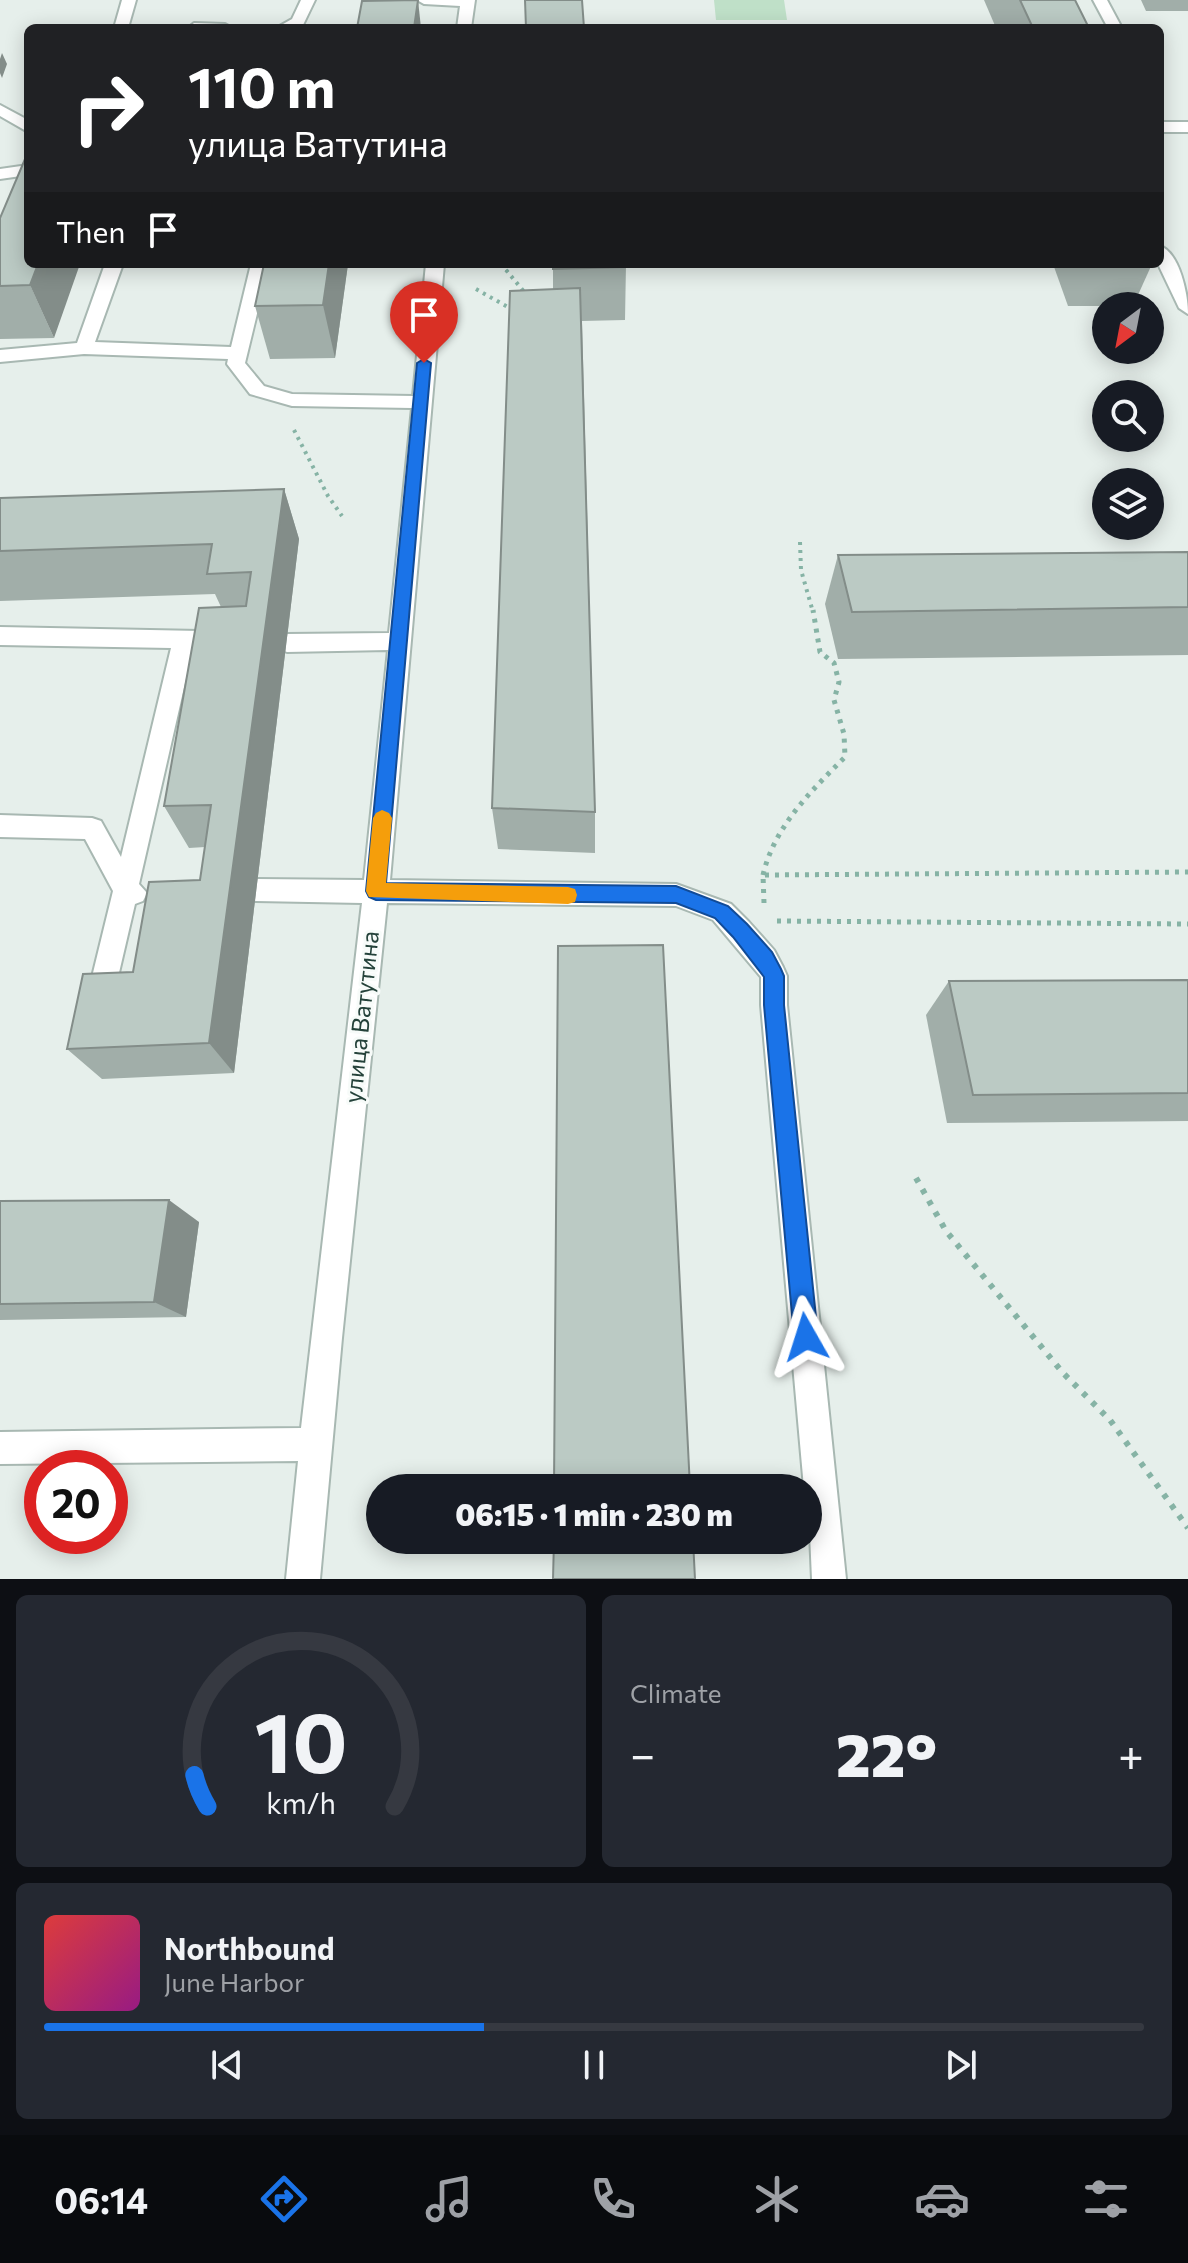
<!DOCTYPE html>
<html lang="en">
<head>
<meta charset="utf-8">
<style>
  :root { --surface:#171b24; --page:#242831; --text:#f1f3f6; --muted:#9ea1a6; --line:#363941; --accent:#1a73e8 }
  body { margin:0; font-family:Commissioner,sans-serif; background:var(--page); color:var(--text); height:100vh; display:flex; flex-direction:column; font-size:30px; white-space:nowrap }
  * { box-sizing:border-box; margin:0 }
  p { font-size:26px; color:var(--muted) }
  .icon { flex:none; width:44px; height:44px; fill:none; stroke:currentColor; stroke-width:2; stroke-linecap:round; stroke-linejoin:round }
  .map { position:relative; height:1579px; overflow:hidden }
  .panel { display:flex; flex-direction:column; gap:16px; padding:16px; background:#0d0f14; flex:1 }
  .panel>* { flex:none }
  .top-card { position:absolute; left:24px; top:24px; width:1140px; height:244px; border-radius:12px; box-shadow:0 4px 20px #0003; background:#202124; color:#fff; overflow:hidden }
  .needle { width:52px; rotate:212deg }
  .tools { position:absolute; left:1092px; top:292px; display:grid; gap:16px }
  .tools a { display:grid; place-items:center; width:72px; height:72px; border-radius:50%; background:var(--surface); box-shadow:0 4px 20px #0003; font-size:40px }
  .speed { position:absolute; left:24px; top:1450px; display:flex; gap:16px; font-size:40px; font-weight:700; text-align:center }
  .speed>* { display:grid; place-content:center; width:104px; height:104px; border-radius:50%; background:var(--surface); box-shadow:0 4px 20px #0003; line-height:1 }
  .speed .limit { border:12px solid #d22; background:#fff; color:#111 }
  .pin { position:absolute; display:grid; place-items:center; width:68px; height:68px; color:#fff; margin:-82px -34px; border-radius:50% 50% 50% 0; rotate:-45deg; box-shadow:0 0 8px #0007 }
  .pin .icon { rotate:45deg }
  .me { position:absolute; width:88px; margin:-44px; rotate:354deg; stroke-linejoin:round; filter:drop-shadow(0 0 6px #0008) }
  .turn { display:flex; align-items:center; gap:28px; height:168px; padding:0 32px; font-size:36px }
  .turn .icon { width:104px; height:104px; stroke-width:2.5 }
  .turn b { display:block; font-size:56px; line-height:68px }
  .then { display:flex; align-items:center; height:76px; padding:0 32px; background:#0003; gap:16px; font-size:30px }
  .big { font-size:60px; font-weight:800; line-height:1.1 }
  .panel .card { flex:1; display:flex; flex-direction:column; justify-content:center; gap:12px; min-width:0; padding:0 28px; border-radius:12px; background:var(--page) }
  .panel .dial { align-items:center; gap:0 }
  .dial svg { height:208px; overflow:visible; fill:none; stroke:var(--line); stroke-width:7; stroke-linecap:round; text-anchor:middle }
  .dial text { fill:var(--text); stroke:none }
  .song { display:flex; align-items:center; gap:24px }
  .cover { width:96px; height:96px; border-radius:12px; background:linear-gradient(135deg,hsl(0 70% 55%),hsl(310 70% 35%)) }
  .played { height:8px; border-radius:4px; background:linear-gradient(90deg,var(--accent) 40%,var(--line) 40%) }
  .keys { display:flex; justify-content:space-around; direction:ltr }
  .heat { display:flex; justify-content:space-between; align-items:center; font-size:44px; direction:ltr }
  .panel .tiles { flex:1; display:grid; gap:16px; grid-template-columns:1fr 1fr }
  .card:last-child { grid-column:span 2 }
  .trip { position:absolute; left:366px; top:1474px; width:456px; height:80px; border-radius:40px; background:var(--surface); box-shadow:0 4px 20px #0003; font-weight:800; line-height:80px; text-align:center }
  .tab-bar { display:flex; height:128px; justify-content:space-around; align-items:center; background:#090b0e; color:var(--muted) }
  .tab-bar .icon { width:56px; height:56px }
  .tab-bar .on { color:var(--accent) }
  .tab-bar b { font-size:36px; color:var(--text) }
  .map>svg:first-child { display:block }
</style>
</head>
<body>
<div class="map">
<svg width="1188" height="1579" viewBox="0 0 1188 1579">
  <rect width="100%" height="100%" fill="#e6efeb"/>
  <path fill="#bfe0c8" d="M714 0H784L787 20H716Z"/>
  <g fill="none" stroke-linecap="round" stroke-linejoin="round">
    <g stroke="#a8b8b2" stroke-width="4">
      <g id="minor">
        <path d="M122 0H136L128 28H114Z"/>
        <path d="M301 0H315L303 25 276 28 292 19Z"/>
        <path d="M417 0H475L471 28H457L460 6 424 4Z"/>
        <path d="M1093 0H1107L1122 28H1108Z"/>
        <path d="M194 23 225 24 232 28H188Z"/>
        <path d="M0 105 28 120V132L0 116Z"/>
        <rect x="1160" y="122" width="28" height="10"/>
        <path d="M28 165V175L0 179V169Z"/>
        <path d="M1160 246C1180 253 1188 295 1188 314L1179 308 1158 264Z"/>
        <path d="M105 264H123L95 342 231 347 251 264H269L245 363 264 386 292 394 413 396 426 264H444L390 880 676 884 731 904 749 922 774 950 783 967 787 976V1005L846 1579H812L808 1488H804L761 1005V977L713 920 676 906 387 903 342 1338 320 1579H286L298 1461 0 1464V1432L301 1428 362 903 256 901 247 898 243 890 247 882 256 879 364 880 388 650 287 652 279 649 276 643 279 637 287 634 389 633 412 408 292 406 250 394 227 364 228 359 84 354 0 362V350L77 343Z"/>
        <path d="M0 627 200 631 208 634 211 640 208 646 193 648 139 884 147 893 143 901 135 904 118 977 114 986 105 989 96 986 92 977 113 891 85 839 0 837V815L92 818 101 821 121 857 171 648 0 645Z"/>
      </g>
    </g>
    <path stroke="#86b3a5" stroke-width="3" stroke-dasharray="3 4" stroke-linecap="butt" d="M502 264 508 272"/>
    <g stroke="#86b3a5" stroke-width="4" stroke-dasharray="3 5" stroke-linecap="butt">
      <path d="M506 270 526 294"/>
      <path d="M476 289 513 310"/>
      <path d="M294 430 328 496 342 516"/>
      <path d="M800 542 801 570 813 612"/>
    </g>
    <g stroke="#86b3a5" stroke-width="5" stroke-dasharray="4 6" stroke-linecap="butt">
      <path d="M763 875C774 827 811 791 845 757L844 734 834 700 839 682 834 663 820 652 813 610"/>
      <path d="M764 903 763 875 1188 872"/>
      <path d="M777 921 1188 924"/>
    </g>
    <path stroke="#86b3a5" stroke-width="6" stroke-dasharray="5 8" stroke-linecap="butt" d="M916 1178 946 1231 1063 1373 1110 1420 1188 1528"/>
    <use href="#minor" fill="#fff" fill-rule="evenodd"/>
  </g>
  <g fill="#a1aea9">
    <path d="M984 0H1075L1089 28H996Z"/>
    <path d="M1141 0H1188V11H1146Z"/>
    <path d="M0 218 54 338 0 339Z"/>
    <path d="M348 264 335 358 270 359 255 306Z"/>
    <path d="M553 264H626L625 320 582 321 595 812V853L498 849 492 808 553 289Z"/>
    <path d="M1053 264H1152L1133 306H1068Z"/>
    <path d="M284 489 299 539 234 1073 102 1079 67 1049 133 972 200 880 205 847 189 848 164 806 221 607 215 594 0 601V498Z"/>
    <path d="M1188 552V655L838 659 825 604 838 555Z"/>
    <path d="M1188 980V1121L947 1123 926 1015 949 981Z"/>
    <path d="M0 1201 199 1222 186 1317 0 1320Z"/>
  </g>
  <g fill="#838d89">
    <path d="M418 0 421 28H414Z"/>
    <path d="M2 53 7 64 2 78 0 73V59Z"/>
    <path d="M38 264H80L54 338 30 285Z"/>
    <path d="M329 264H348L335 358 323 305Z"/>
    <path d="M284 489 299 539 234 1073 209 1043Z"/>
    <path d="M169 1200 199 1222 186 1317 154 1302Z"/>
  </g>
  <g fill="#bbcac4" stroke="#838d89" stroke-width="2">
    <path d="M418 0 414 28H357L362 1Z"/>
    <path d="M525 0H582L584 28H526Z"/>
    <path d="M1020 0H1075L1089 28H1033Z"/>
    <path d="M28 152V264H38L30 285 0 286V218Z"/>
    <path d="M264 264H329L323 305 255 306Z"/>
    <path d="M553 264H626V267L553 269Z"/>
    <path d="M580 288 595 812 492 808 510 291Z"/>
    <path d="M284 489 209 1043 67 1049 83 974 133 972 149 882 200 880 211 805 164 806 199 608 246 606 251 572 207 574 212 544 0 551V498Z"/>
    <path d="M1188 552V607L852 612 838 555Z"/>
    <path d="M663 945 690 1488H554L558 946Z"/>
    <path d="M1188 980V1093L973 1095 949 981Z"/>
    <path d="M169 1200 154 1302 0 1304V1201Z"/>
    <path d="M554 1540H693L695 1579H553Z"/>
  </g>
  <path fill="#1a73e8" stroke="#114b97" stroke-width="2" d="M424 359 431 363 386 883 676 886 728 906 747 924 772 952 781 969 784 976V1005L818 1337 814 1346 806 1349 797 1346 794 1337 764 1005V977L733 937 715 918 676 903 376 900 369 897 366 891 417 363Z"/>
  <path fill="#f59e0b" d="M382 810 389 813 392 818 386 883 568 887 575 889 577 895 575 902 568 904 369 897 366 891 373 818 376 813Z"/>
  <g text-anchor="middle" stroke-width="6" stroke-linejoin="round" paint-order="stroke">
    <g font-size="24" fill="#24423a" stroke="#f7fbf9">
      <text transform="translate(362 1017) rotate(-84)" y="8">улица Ватутина</text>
    </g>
  </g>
</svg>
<div class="tools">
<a><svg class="needle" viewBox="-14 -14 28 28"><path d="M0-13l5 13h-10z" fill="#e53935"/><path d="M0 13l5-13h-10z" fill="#9ea1a6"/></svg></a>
<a><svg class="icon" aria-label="search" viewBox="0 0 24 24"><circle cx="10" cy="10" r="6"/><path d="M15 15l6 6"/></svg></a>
<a><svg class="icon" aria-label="layers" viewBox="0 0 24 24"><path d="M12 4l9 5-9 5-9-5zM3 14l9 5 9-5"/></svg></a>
</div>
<div class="speed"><div class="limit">20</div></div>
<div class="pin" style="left:424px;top:363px;background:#d93025"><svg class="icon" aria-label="arrive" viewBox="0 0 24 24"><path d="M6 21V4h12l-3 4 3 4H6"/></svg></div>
<svg class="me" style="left:806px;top:1337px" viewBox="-20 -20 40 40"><path d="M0-17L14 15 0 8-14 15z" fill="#1a73e8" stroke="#fff" stroke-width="4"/></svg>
<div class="trip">06:15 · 1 min · 230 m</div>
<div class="top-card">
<div class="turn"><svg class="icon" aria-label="right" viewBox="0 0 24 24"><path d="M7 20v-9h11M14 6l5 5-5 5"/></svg><div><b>110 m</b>улица Ватутина</div></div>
<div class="then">Then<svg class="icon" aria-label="arrive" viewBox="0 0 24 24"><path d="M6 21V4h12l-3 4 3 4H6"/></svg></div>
</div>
</div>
<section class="panel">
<div class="tiles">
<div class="card dial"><svg viewBox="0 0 100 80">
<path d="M14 69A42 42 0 1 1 86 69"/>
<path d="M14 69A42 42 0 0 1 9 57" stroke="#1a73e8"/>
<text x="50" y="56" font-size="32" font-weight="700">10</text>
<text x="50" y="72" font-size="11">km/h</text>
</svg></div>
<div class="card"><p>Climate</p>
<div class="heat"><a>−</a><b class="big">22°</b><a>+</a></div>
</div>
<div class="card">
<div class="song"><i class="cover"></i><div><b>Northbound</b><p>June Harbor</p></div></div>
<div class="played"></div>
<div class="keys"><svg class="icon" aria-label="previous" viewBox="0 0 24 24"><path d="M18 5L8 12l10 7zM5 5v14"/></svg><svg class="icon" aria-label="pause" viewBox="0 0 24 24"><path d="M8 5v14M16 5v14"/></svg><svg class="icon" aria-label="next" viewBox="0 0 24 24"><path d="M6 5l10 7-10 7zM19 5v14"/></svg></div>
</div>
</div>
</section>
<nav class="tab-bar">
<b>06:14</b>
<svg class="icon on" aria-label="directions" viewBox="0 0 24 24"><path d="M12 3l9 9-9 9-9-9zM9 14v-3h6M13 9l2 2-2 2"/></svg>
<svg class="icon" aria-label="music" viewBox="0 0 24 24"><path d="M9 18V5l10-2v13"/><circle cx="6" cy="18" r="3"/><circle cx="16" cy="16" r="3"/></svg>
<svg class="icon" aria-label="phone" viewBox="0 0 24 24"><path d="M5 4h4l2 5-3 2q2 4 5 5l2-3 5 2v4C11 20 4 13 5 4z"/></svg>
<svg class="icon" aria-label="climate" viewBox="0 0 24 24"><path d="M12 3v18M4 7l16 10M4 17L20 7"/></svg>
<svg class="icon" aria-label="car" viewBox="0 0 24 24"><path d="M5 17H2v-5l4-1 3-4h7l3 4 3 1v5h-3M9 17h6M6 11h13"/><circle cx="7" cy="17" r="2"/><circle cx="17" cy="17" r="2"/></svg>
<svg class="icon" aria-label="filters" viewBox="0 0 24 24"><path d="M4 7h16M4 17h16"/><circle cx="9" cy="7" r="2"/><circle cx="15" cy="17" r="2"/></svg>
</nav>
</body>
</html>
